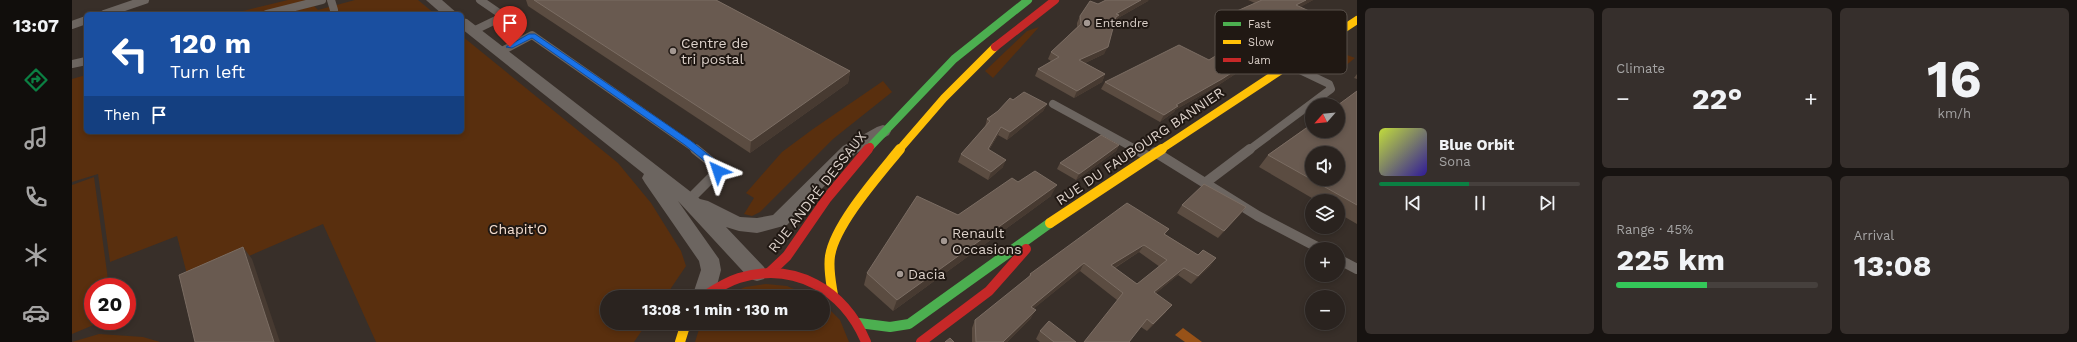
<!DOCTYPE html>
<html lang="en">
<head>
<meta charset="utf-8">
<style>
  :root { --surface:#2a231f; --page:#362f2c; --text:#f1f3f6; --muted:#a5a4a4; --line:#46403d; --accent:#0b8043 }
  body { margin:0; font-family:"Work Sans",sans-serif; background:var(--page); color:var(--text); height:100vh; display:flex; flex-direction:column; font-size:15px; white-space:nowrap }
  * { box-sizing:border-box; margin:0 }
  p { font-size:13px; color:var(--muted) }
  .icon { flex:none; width:22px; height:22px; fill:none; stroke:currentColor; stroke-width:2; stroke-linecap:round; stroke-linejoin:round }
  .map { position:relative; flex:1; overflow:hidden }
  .side { display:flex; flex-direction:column; gap:8px; padding:8px; background:#171311; width:720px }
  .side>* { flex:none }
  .guide { position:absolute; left:12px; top:12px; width:380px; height:122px; border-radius:6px; box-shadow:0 2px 6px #0003,0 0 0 1px var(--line); background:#1a4fa0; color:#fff; overflow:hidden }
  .needle { width:26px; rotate:243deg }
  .fabs { position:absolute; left:1233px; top:98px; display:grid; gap:8px }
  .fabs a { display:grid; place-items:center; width:40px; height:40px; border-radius:50%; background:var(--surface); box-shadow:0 2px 6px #0003,0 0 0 1px var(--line); font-size:20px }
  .speed { position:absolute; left:12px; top:278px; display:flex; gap:8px; font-size:20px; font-weight:700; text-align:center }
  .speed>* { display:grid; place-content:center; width:52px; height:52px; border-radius:50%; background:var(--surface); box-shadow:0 2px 6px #0003,0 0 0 1px var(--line); line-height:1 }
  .speed .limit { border:6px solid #d22; background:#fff; color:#111 }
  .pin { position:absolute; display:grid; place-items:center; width:34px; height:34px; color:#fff; margin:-41px -17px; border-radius:50% 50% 50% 0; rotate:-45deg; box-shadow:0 0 4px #0007 }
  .pin .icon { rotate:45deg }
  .me { position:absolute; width:44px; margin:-22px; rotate:318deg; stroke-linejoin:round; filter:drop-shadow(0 0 3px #0008) }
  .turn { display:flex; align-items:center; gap:14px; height:84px; padding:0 20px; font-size:18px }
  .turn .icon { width:52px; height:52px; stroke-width:2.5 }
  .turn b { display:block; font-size:28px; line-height:34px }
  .then { display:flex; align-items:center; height:38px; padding:0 20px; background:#0003; gap:8px; font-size:15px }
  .big { font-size:30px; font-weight:700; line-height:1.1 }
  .side .widget { flex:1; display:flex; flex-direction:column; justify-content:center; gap:6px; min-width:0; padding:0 14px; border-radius:6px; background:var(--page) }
  .side .dial { align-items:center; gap:0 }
  .dial b { font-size:52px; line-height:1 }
  .song { display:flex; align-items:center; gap:12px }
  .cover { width:48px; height:48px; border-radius:6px; background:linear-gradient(135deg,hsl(70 70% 55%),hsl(250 70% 35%)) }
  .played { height:4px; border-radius:2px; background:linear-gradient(90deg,var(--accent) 45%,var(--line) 45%) }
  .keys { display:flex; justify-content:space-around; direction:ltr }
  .heat { display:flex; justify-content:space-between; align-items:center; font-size:22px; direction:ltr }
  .charge { height:6px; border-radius:3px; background:linear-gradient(90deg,#34c759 45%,var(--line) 0) }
  .side .tiles { flex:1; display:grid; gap:8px; grid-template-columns:repeat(3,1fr) }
  .widget:first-child { grid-row:span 2 }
  .trip { position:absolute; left:528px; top:290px; width:230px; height:40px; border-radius:20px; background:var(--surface); box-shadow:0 2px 6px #0003,0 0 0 1px var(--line); font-weight:700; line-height:40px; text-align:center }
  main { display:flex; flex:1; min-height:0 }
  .menu { display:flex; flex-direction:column; width:72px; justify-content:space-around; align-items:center; background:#110e0c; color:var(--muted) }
  .menu .icon { width:28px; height:28px }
  .menu .on { color:var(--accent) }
  .menu b { font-size:18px; color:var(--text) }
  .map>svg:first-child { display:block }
</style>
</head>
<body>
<main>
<nav class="menu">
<b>13:07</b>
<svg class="icon on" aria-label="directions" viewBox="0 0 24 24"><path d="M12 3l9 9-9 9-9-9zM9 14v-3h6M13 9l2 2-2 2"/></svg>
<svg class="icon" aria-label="music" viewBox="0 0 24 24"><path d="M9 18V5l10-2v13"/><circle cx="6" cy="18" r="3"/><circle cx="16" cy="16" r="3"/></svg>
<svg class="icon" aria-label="phone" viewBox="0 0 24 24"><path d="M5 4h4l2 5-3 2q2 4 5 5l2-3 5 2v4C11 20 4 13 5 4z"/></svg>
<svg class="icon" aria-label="climate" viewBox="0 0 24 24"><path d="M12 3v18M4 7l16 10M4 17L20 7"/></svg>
<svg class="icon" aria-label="car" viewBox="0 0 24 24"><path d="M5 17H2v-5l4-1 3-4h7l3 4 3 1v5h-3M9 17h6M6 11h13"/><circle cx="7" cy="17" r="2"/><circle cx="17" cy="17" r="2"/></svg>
</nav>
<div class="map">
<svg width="1285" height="342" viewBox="0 0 1285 342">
  <rect width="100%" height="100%" fill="#382f29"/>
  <g fill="#592f0e">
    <path d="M216 0H237L183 14H159Z"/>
    <path d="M283 0H346L363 14H230L237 12 228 14H211L242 6 246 10Z"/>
    <path d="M967 27 921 78 913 71 955 31Z"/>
    <path d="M390 36 546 163 579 203 609 251 614 266 593 297H535V323H575L562 342H304L251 224 117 282 105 236 38 262 26 174 0 182V79L14 75V132H390Z"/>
    <path d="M1275 55 1283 58 1268 70 1259 66Z"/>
    <path d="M811 81 820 92 761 139 688 212 680 216 672 214 682 198 674 193 710 152 741 129Z"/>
    <path d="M22 177 37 287H21V321H31L0 334V185Z"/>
    <path d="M694 284 715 286 741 297H652L673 287Z"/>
    <path d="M751 303 768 320 777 342H623L629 323H751Z"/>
    <path d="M27 334 71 337 88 342H0Z"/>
  </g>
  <path fill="#985218" d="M1111 328 1130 342H1113L1103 335Z"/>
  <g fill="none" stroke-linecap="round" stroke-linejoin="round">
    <g stroke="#6c6560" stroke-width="8">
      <path d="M259 0 262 10"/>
      <path d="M32 14 73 0"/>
      <path d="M195 14 250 0"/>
      <path d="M0 25 14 20"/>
      <path d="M401 31 428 18 427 13 408 0"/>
      <path d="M428 52 460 35 625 150"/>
      <path d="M0 64 14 61"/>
      <path d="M981 104 1065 150"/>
      <path d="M1177 150 1259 89 1257 84 1215 64"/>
    </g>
    <g stroke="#6c6560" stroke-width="10">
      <path d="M1063 149 1077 157"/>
      <path d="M1083 152 1186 216 1249 249"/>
      <path d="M1133 183 1178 149"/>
      <path d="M617 200 646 171 644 166 623 149"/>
      <path d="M1266 259 1285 269"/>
    </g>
    <g fill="#6c6560" fill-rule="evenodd">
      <path d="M354 0H370L386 14H370Z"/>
      <path d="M390 18 395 19 628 199 636 201 668 217 685 218 701 215 771 146 805 127 811 125 817 127 819 131 817 135 783 154 715 225 685 233 667 231 654 227 692 267 695 273 692 279 685 281 678 279 606 201 647 259 649 270 642 297H620L629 270 627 261 573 183 570 178 572 174 390 29Z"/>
    </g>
    <path stroke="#4caf50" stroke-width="8" d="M798 147 882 59 956 0"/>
    <path stroke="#4caf50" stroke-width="10" d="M787 323 818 327 837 324 978 223"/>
    <g stroke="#ffc107" stroke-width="8">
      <path d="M827 150 872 98 923 47"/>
      <path d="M1088 150 1285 20"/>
    </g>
    <g stroke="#ffc107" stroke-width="10">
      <path d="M978 223 1090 149"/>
      <path d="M761 295C759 282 756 269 758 256 763 224 807 175 828 149"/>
      <path d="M608 342 614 323"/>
    </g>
    <g stroke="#c62828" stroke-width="8">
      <path d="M923 47 983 0"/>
      <path d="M795 150 798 147"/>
    </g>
    <g stroke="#c62828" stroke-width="10">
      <path d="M697 273 715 256 755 198 796 149"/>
      <path d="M631 297C642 290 654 282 667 278 723 261 772 290 794 342"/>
      <path d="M849 342 917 291 954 249"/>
    </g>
  </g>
  <g fill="#5b4c41" fill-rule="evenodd">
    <path d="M454 0H644L778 71 776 83 678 153 456 6Z"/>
    <path d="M1176 0H1241L1228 7 1243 22 1145 86 1103 110 1102 112 1088 122 1029 89 1033 82 1137 60 1167 42 1146 31 1150 25 1162 18H1161L1165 11 1183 3Z"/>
    <path d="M1076 1 1046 18 1044 22 1042 23 1032 54 1013 63 1033 74 1030 82 1002 98 963 76 966 69 979 61 976 59 979 52 1005 27V23L1008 16 1026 4Z"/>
    <path d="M1285 74V79L1282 78Z"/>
    <path d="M1285 91V224L1266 213V201H1245L1187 167 1196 155Z"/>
    <path d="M941 100 975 104 971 111 935 140 926 135 917 150 931 167 916 180 886 162 889 154 913 127 915 119Z"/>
    <path d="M1047 145 1044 151 1004 180 985 169 988 163Z"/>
    <path d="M946 182 979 196 821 311 792 285 795 273 886 215Z"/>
    <path d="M1110 205 1174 207 1146 238 1105 213Z"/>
    <path d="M1097 229 1093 234 1126 255 1144 258 1138 266 1119 284 1106 275 1084 293 1094 312 1075 331 1069 327 1045 300 1008 271 961 309 959 318 935 342H900V328L903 320 956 278 958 274ZM1067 252 1088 267 1065 284 1043 268Z"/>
    <path d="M968 331 1004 342H968L964 339Z"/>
  </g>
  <g fill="#473a31">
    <path d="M1069 0H1077L1076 1 1046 18 1044 22 1041 24 1044 14Z"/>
    <path d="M1234 0H1241L1220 12 1224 5Z"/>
    <path d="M1248 16 1243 22 1145 86 1103 110 1102 112 1088 122 1092 115 1104 105Z"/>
    <path d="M1036 47 1032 54 1004 67 1007 60Z"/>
    <path d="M778 71 776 83 678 153 679 141Z"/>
    <path d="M1033 74 1030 82 1002 98 1005 91Z"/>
    <path d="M975 104 971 111 935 140 938 132Z"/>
    <path d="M929 127 926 135 913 156 916 149Z"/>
    <path d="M1047 145 1044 151 1004 180 1007 174Z"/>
    <path d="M934 160 931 167 916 180 919 172Z"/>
    <path d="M985 185 979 196 821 311 825 300Z"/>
    <path d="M1174 207 1168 215 1146 238 1152 231Z"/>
    <path d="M1072 245 1067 252 1034 273 1039 265Z"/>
    <path d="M171 247 180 259 208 342H202Z"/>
    <path d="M1144 258 1138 266 1119 284 1126 276Z"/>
    <path d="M1012 263 1008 271 955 314 959 307Z"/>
    <path d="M1112 268 1106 275 1077 299 1082 292Z"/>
    <path d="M1100 305 1094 312 1075 331 1081 324Z"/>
    <path d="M964 310 959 318 935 342H931Z"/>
  </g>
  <g fill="#695a50" stroke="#7b6d63" fill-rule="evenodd">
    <path d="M462 0H644L778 71 679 141Z"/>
    <path d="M1034 0H1069L1044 14 1047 15 1044 17 1036 47 1007 60 1033 74 1005 91 966 69 987 57 979 52 1009 24 1008 16 1018 1 1026 4Z"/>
    <path d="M1190 0H1234L1224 5 1248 16 1150 79 1104 105 1106 106 1092 115 1033 82 1107 45 1137 60 1174 37 1150 25 1170 14 1165 11Z"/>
    <path d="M1285 91V205L1196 155 1240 124V131H1266V105ZM1240 153H1266V179H1240Z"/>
    <path d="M952 92 975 104 938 132 929 127 916 149 934 160 919 172 889 154 918 121 915 119 926 111 938 98 941 100Z"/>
    <path d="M1029 135 1047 145 1007 174 988 163Z"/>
    <path d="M963 171 985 185 825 300 795 273 845 196 886 215 940 178 946 182Z"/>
    <path d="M1132 184 1174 207 1152 231 1110 205Z"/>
    <path d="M1055 203 1097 229 1092 234 1126 255 1131 250 1144 258 1126 276 1112 268 1082 292 1100 305 1081 324 1075 319 1057 342H1012L1051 293 1012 263 959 307 964 310 931 342H904L903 320 959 275 958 274ZM1072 245 1095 260 1065 284 1039 265Z"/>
    <path d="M171 247 202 342H123L107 275Z"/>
    <path d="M977 321 1004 342H982L968 331Z"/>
    <path d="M878 338 882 342H873Z"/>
  </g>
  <path fill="#1a73e8" stroke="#114b97" d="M457 34H463L619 141 647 163 650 171 649 173H642L640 167 613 145 460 38 440 48 434 47Z"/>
  <g fill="#a39892" stroke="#201813" stroke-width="1.5">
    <circle cx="1015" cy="23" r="4"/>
    <circle cx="601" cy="51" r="4"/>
    <circle cx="872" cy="241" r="4"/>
    <circle cx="828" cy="274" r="4"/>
  </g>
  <g text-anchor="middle" stroke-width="4" stroke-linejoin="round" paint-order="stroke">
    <g font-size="12" fill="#dcd1ca" stroke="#201813" text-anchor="start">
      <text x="1023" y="27">Entendre</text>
    </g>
    <g font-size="14" fill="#dcd1ca" stroke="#201813" text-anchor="start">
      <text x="609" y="48">Centre de<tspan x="609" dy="16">tri postal</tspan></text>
      <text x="880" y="238">Renault<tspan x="880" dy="16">Occasions</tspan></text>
      <text x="836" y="279">Dacia</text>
    </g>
    <g font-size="14" fill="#dcd1ca" stroke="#201813">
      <text transform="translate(1068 146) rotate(-34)" y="5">RUE DU FAUBOURG BANNIER</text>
      <text transform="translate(745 192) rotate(-52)" y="5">RUE ANDRÉ DESSAUX</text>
    </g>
    <g font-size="14" fill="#f4ded0" stroke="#201813">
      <text x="446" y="234">Chapit'O</text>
    </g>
  </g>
  <rect x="1143" y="10" width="132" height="64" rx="6" fill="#201813" stroke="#58504a" stroke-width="1"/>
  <rect x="1151" y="22" width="18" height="4" fill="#4caf50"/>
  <rect x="1151" y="40" width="18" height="4" fill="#ffc107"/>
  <rect x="1151" y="58" width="18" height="4" fill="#c62828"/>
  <g font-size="11" fill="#dcd1ca">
    <text x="1176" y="28">Fast</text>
    <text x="1176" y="46">Slow</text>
    <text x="1176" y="64">Jam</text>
  </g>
</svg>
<div class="fabs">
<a><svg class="needle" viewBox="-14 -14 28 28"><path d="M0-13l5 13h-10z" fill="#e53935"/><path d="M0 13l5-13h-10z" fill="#a5a4a4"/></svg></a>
<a><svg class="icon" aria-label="sound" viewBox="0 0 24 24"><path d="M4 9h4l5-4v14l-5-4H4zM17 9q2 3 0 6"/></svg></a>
<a><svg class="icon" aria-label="layers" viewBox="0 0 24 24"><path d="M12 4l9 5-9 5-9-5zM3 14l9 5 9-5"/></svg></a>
<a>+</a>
<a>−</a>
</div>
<div class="speed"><div class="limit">20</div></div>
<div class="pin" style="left:438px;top:47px;background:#d93025"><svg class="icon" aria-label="arrive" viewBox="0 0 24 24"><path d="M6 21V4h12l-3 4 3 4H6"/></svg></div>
<svg class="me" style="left:646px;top:171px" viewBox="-20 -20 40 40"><path d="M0-17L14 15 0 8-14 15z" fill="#1a73e8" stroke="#fff" stroke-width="4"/></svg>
<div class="trip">13:08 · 1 min · 130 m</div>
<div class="guide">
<div class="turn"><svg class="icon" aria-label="left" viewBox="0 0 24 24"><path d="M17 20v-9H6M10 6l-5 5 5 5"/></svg><div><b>120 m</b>Turn left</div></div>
<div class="then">Then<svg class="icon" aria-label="arrive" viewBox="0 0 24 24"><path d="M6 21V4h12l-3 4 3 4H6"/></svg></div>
</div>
</div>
<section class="side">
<div class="tiles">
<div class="widget">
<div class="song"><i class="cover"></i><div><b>Blue Orbit</b><p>Sona</p></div></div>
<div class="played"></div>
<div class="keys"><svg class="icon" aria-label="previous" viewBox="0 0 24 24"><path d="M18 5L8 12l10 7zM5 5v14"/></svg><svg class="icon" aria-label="pause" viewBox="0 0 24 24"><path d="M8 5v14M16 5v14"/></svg><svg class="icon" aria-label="next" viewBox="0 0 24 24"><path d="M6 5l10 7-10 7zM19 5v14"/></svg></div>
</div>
<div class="widget"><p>Climate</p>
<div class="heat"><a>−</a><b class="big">22°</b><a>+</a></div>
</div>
<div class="widget dial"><b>16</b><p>km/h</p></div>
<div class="widget"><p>Range · 45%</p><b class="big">225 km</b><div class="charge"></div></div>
<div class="widget"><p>Arrival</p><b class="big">13:08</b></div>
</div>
</section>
</main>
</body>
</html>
